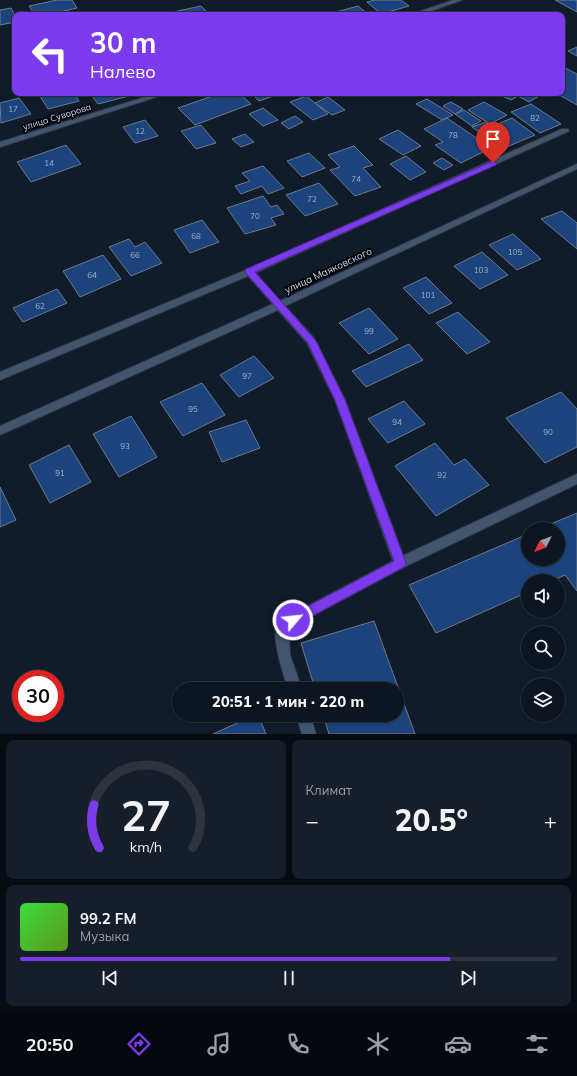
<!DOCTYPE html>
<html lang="ru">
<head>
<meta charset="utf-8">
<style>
  :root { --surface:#0d1520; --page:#161e29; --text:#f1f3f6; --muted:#9a9fa5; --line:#2d343e; --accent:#7c3aed }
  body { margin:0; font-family:Mulish,sans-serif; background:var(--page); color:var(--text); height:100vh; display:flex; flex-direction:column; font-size:15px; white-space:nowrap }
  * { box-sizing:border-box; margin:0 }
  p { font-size:13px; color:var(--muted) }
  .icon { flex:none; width:22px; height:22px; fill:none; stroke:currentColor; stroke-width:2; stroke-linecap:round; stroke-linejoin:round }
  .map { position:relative; height:734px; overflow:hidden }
  .details { display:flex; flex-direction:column; gap:6px; padding:6px; background:#070c12; flex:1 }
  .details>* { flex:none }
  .guide { position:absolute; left:12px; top:12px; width:553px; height:84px; border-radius:8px; box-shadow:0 1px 3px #0004,0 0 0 1px var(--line); background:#7c3aed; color:#fff; overflow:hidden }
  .needle { width:26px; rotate:228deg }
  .controls { position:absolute; left:521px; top:522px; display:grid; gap:8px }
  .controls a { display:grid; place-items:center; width:44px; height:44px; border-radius:50%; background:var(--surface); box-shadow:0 1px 3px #0004,0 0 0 1px var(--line); font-size:20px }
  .speed { position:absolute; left:12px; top:670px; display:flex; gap:8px; font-size:20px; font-weight:700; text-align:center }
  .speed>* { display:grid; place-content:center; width:52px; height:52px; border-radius:50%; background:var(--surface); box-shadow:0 1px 3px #0004,0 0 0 1px var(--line); line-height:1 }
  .speed .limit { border:6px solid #d22; background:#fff; color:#111 }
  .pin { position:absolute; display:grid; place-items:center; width:34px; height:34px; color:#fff; margin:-41px -17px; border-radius:50% 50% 50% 0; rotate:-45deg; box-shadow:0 0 4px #0007 }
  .pin .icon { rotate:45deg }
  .me { position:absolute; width:44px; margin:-22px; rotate:62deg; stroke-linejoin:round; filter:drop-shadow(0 0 3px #0008) }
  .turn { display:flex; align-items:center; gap:14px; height:84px; padding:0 12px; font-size:18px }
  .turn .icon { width:52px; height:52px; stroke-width:2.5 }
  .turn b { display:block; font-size:28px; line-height:34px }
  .big { font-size:30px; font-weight:800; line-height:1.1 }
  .details .card { flex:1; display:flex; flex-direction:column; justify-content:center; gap:6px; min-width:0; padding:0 14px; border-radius:8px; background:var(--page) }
  .details .dial { align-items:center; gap:0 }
  .dial svg { height:104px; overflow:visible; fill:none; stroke:var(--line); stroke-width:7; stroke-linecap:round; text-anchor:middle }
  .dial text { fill:var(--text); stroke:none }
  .song { display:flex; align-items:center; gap:12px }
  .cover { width:48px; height:48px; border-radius:6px; background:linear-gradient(135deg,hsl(120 70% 55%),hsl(90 70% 35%)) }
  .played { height:4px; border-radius:2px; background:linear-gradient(90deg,var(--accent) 80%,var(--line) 80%) }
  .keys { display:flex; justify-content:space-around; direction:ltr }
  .heat { display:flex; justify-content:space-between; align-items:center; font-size:22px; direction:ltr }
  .details .tiles { flex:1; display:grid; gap:6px; grid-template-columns:1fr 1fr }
  .card:last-child { grid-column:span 2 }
  .trip { position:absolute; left:172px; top:682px; width:232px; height:40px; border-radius:20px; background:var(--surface); box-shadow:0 1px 3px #0004,0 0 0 1px var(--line); font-weight:800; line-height:40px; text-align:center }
  .tabs { display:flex; height:64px; justify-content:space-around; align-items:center; background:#05080d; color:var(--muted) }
  .tabs .icon { width:28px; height:28px }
  .tabs .current { color:var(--accent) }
  .tabs b { font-size:18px; color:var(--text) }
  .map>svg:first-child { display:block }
</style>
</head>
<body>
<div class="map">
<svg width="577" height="734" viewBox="0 0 577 734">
  <rect width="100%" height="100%" fill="#111c2b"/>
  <g fill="#1c437b" stroke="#6c7a8d">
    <path d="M57 0H72L77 8 47 15H35L29 6Z"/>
    <path d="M375 0H401L409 6 381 14 367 2Z"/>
    <path d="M555 0H577V12Z"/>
    <path d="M201 6 210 15H176L173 12Z"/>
    <path d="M358 6 369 15H331L329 14Z"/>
    <path d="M11 8 15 15V22L0 25V10Z"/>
    <path d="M577 47V56L568 51Z"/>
    <path d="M563 67 577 74V105L556 93H562V68Z"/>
    <path d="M38 93H74L79 101 48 109Z"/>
    <path d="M90 93H131L133 95 98 104Z"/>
    <path d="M221 93H239L251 104 195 125 178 108Z"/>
    <path d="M251 93H282L259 101Z"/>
    <path d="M506 93H538L541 95 529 102 518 96 511 100 502 96Z"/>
    <path d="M306 96 315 103 328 114 313 120 290 102Z"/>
    <path d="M328 97 345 110 332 115 315 103Z"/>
    <path d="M19 98 31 114 1 123 0 103Z"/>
    <path d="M427 99 453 115 442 120 416 104Z"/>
    <path d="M451 102 463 109 455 114 443 106Z"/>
    <path d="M484 102 507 115 490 124 468 110Z"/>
    <path d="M531 104 561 124 540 133 511 112Z"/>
    <path d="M263 108 278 120 263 126 249 114Z"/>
    <path d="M464 110 481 121 472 126 455 114Z"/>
    <path d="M295 116 303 122 289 129 281 123Z"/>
    <path d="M447 118 491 148 461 163 435 145 443 142 424 129Z"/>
    <path d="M512 118 535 135 502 149 472 127 486 122 493 126Z"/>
    <path d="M145 120 158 136 135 143 123 127Z"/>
    <path d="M201 125 216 143 196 149 181 131Z"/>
    <path d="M398 130 421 146 403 155 379 139Z"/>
    <path d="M245 134 254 142 241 147 232 139Z"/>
    <path d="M66 145 81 164 31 182 17 162Z"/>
    <path d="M354 146 373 165 363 168 381 187 355 196 330 170 340 167 328 155Z"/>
    <path d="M309 153 325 168 302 177 287 161Z"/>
    <path d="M406 156 426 172 410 180 390 164Z"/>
    <path d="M442 158 453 165 444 170 433 163Z"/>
    <path d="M263 166 284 188 268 194 262 186 241 194 235 186 250 181 242 173Z"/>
    <path d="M319 183 338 204 305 216 286 195Z"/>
    <path d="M263 196 271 207 277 205 284 214 271 218 276 225 245 234 227 208Z"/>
    <path d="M562 211 577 223V249L541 219Z"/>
    <path d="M202 220 219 242 190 253 174 230Z"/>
    <path d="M513 234 541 259 517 270 489 245Z"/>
    <path d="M129 239 135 247 145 242 162 263 131 276 109 247Z"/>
    <path d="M482 252 508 275 480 289 454 266Z"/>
    <path d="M103 255 121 279 80 297 63 271Z"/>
    <path d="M426 277 452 303 429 314 403 288Z"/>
    <path d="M57 289 67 303 23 322 13 308Z"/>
    <path d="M369 308 398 339 369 354 339 323Z"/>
    <path d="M458 312 490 342 467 354 436 323Z"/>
    <path d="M409 344 423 360 366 387 352 371Z"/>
    <path d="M254 356 274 378 239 397 220 375Z"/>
    <path d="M202 383 225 415 183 436 160 402Z"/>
    <path d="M561 392 577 409V447L545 463 506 418Z"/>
    <path d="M404 401 425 424 388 443 368 419Z"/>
    <path d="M131 416 157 457 119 477 93 434Z"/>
    <path d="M246 420 260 448 222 462 209 432Z"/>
    <path d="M435 443 454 465 465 459 489 485 436 516 395 466Z"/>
    <path d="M69 445 91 482 50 503 29 465Z"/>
    <path d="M0 487 16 520 0 527Z"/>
    <path d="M577 513V591L565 575 552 581H528V592L436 633 409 585 528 534V559H558V529H539Z"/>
    <path d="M374 621 415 734H329L323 715H397V689H315L301 643Z"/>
    <path d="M255 715H258L266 734H213Z"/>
  </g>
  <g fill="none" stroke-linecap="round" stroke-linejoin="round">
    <g stroke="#2c3645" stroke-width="2">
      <path id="lane" d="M577 474V484L404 567 400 568 396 567 394 563 396 559Z"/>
    </g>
    <g stroke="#2c3645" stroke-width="2">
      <g id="street">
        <path d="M453 0H462L420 15H410Z"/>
        <path d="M158 93H169L0 147V142Z"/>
        <path d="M562 129H568L569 131 255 273 280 301 577 164V169L285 306 314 338 345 400 406 563 404 567 297 624 289 631 290 655 302 689H288C284 676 271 638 277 626 279 621 285 619 289 616L393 561 335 400 307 343 278 310 0 435V426L273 304 248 276 0 380V372L246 270Z"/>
        <path d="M296 715H310L316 734H302Z"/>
      </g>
    </g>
    <use href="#lane" fill="#43556e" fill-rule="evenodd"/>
    <use href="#street" fill="#43556e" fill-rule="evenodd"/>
  </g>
  <path fill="#7c3aed" stroke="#51269a" d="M493 161 497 163 496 165 255 272 316 341 345 400 406 563 404 567 297 624 293 625 289 624 288 620 289 616 394 561 335 400 308 343 245 272 246 269Z"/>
  <g text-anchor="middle" stroke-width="4" stroke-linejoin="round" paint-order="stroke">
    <g font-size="8" fill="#a4b3c9">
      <text x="13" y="112">17</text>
      <text x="535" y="121">82</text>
      <text x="140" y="134">12</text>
      <text x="453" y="138">78</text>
      <text x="49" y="166">14</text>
      <text x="356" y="182">74</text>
      <text x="312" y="202">72</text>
      <text x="255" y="219">70</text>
      <text x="196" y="239">68</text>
      <text x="515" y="255">105</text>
      <text x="135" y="258">66</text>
      <text x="481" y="273">103</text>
      <text x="92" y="278">64</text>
      <text x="428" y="298">101</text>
      <text x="40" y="309">62</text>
      <text x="369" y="334">99</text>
      <text x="247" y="379">97</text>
      <text x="193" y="412">95</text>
      <text x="397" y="425">94</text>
      <text x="548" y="435">90</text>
      <text x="125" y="449">93</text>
      <text x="60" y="476">91</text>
      <text x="442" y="478">92</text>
    </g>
    <g font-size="9" fill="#d1d8e3" stroke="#03060d">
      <text transform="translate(57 117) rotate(-17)" y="3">улица Суворова</text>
    </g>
    <g font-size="10" fill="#d1d8e3" stroke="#03060d">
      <text transform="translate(328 270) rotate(-25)" y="4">улица Маяковского</text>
    </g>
  </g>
</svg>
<div class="controls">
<a><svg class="needle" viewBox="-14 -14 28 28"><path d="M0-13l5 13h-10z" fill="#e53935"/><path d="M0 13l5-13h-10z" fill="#9a9fa5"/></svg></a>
<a><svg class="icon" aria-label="sound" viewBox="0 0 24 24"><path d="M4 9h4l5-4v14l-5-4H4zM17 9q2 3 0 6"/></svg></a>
<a><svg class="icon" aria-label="search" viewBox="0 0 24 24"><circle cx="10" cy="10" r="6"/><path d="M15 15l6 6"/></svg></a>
<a><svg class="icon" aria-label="layers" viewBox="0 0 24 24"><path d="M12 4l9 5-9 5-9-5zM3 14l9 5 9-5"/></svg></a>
</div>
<div class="speed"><div class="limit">30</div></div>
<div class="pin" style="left:493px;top:163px;background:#d93025"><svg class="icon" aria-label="arrive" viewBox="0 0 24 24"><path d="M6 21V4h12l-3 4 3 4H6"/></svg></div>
<svg class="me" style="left:293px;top:620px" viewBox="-20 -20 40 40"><circle r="17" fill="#7c3aed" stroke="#fff" stroke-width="3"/><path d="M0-11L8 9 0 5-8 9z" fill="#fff"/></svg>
<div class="trip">20:51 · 1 мин · 220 m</div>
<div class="guide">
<div class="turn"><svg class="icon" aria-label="left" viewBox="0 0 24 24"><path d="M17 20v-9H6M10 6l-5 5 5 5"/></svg><div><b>30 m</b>Налево</div></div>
</div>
</div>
<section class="details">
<div class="tiles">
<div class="card dial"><svg viewBox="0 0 100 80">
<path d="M14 69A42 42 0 1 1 86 69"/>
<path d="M14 69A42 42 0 0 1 10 36" stroke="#7c3aed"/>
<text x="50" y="56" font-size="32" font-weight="700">27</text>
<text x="50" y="72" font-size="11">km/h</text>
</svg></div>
<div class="card"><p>Климат</p>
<div class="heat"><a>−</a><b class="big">20.5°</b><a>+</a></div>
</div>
<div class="card">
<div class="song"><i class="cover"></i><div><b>99.2 FM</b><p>Музыка</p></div></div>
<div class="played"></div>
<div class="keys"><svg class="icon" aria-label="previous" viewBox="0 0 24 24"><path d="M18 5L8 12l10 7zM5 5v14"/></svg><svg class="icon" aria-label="pause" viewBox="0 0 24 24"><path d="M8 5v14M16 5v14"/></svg><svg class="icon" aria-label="next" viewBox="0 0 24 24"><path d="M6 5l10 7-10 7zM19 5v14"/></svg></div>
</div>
</div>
</section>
<nav class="tabs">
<b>20:50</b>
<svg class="icon current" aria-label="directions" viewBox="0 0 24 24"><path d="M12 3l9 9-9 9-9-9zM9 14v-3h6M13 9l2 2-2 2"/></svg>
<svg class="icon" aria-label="music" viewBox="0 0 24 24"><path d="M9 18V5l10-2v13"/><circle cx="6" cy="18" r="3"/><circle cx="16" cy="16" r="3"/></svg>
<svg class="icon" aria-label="phone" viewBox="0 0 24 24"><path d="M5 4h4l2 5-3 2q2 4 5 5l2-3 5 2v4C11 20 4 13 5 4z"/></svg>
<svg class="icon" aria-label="climate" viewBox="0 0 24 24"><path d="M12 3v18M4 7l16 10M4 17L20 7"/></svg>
<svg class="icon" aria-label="car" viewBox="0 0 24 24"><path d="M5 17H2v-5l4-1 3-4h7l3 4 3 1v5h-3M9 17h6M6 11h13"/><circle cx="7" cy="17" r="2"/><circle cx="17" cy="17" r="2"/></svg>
<svg class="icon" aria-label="filters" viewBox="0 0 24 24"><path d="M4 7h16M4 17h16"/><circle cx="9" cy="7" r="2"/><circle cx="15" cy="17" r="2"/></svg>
</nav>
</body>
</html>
